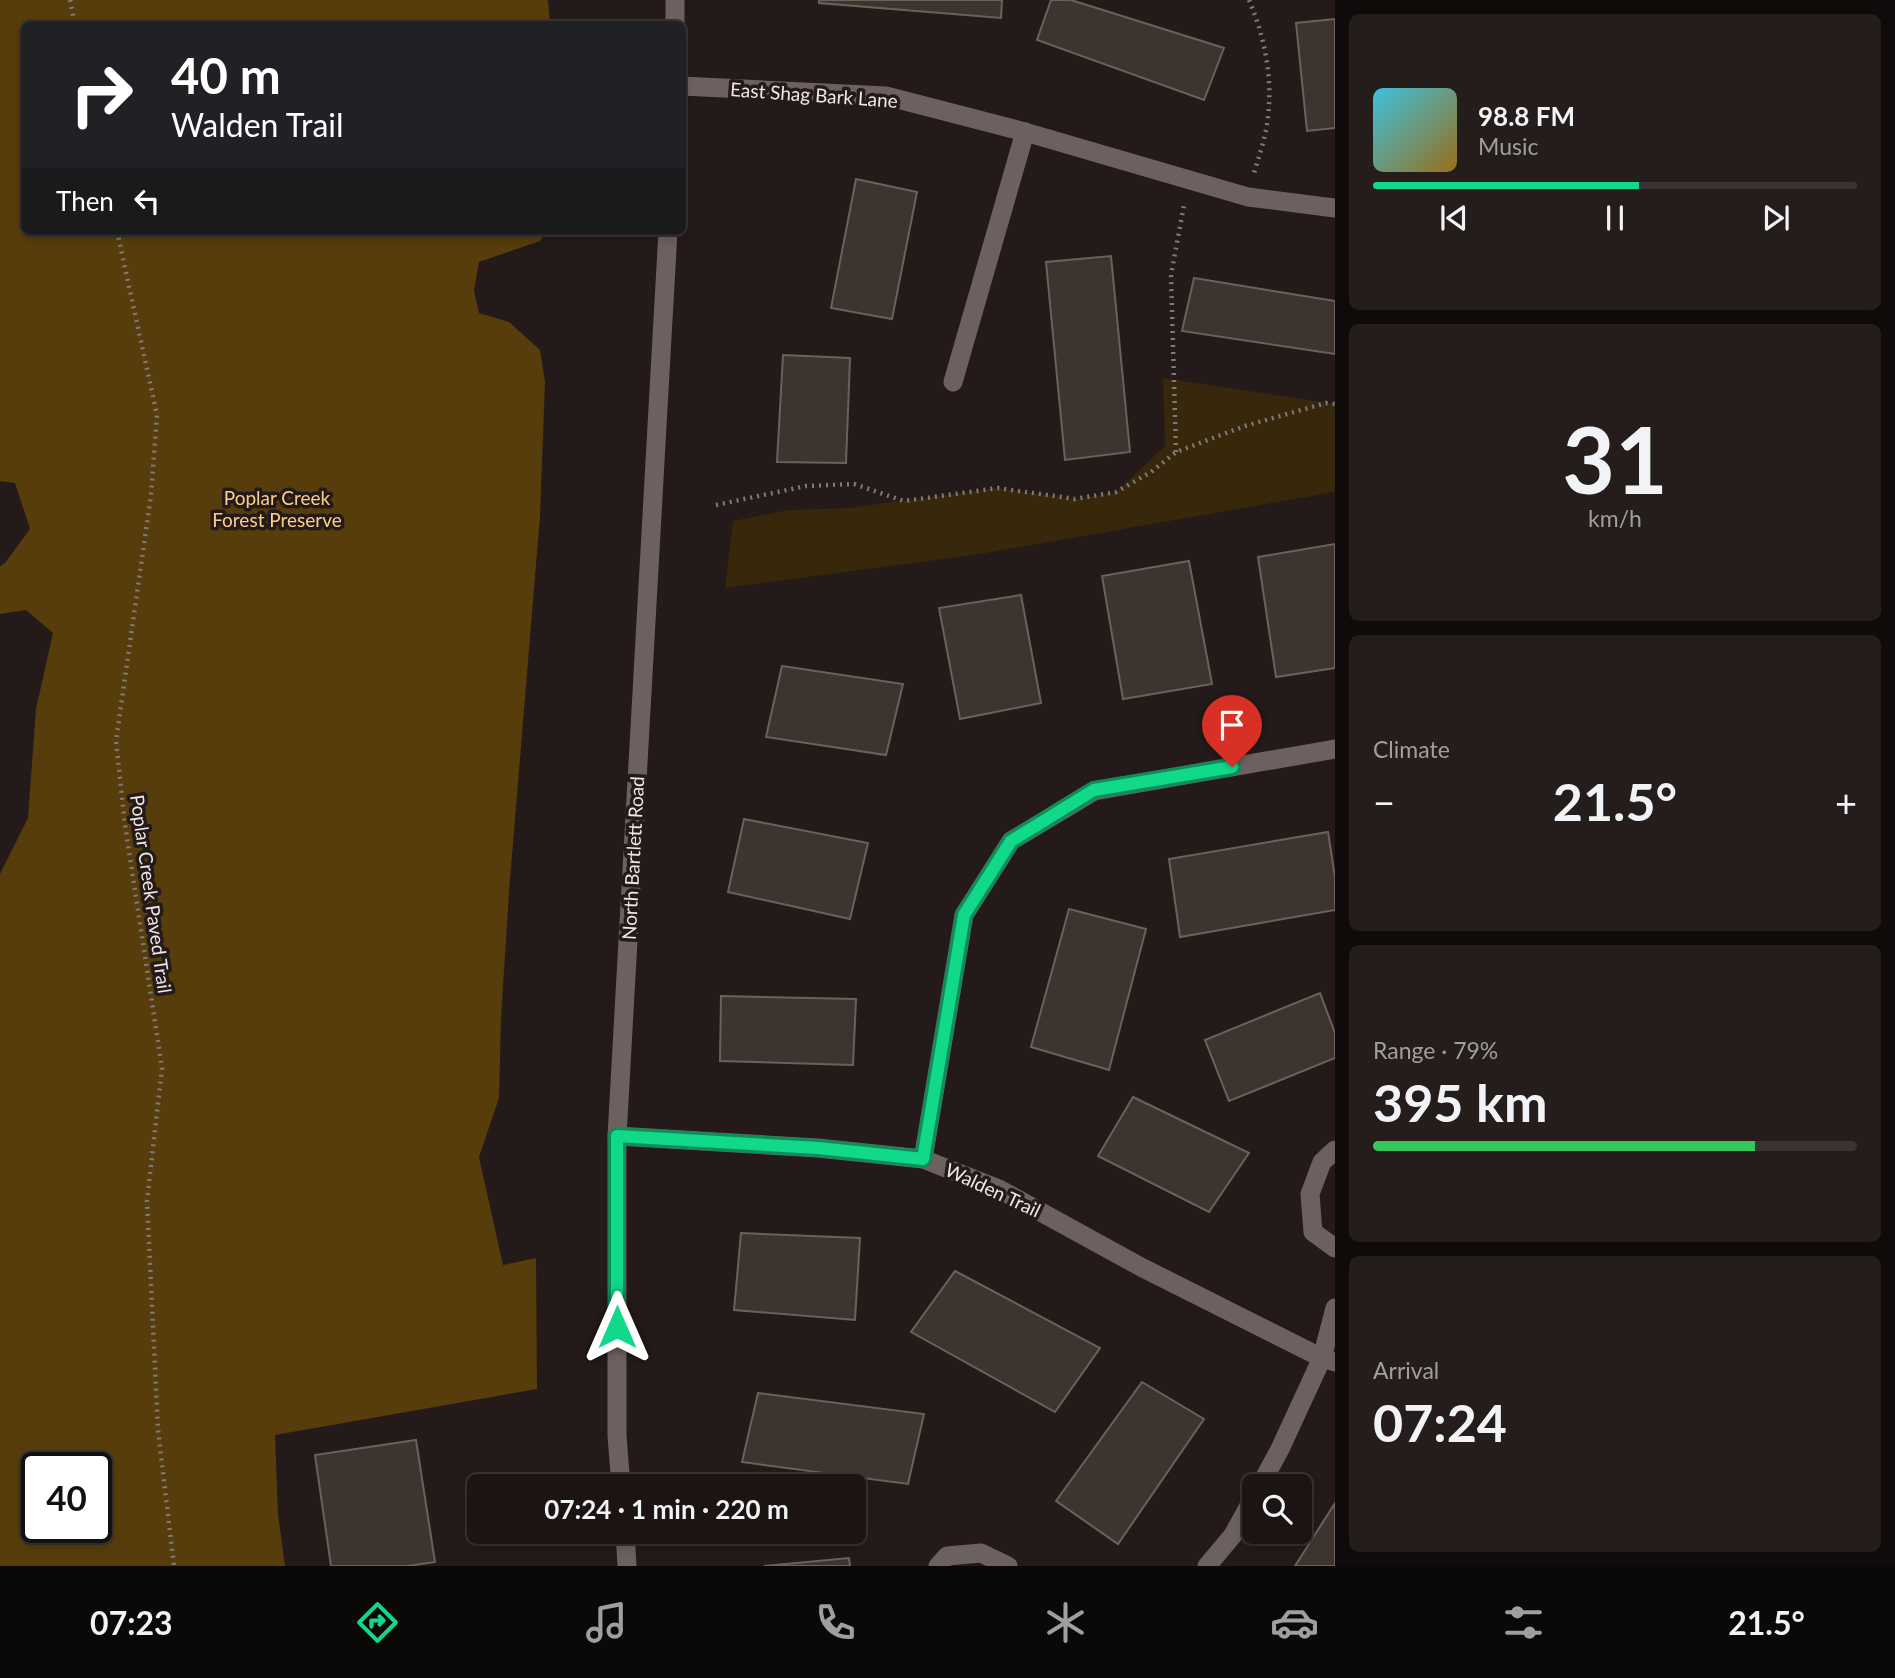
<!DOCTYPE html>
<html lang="en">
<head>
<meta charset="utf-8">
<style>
  :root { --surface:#1b1413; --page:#241d1c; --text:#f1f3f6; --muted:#a09ea0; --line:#393333; --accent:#12d98a }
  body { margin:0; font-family:Lato,sans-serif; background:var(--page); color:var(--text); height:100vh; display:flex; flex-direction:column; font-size:26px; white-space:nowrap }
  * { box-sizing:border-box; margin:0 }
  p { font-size:23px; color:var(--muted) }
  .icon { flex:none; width:38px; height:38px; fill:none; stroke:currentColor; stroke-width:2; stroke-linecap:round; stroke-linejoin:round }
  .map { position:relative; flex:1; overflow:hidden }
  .sheet { display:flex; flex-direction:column; gap:14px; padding:14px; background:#0f0b0a; width:560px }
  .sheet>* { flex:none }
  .guide { position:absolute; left:21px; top:21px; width:665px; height:214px; border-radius:10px; box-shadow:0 4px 10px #0003,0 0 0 2px var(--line); background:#202124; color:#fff; overflow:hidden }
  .buttons { position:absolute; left:1242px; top:1474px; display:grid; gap:14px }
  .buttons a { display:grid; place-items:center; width:70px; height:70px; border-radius:10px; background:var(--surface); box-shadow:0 4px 10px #0003,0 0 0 2px var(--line); font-size:35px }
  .speed { position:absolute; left:21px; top:1452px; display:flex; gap:14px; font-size:35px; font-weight:700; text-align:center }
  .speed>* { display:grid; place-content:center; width:91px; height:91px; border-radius:50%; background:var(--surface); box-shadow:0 4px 10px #0003,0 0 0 2px var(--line); line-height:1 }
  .speed .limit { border:4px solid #111; border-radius:10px; background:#fff; color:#111 }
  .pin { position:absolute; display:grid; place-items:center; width:60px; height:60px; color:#fff; margin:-72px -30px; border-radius:50% 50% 50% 0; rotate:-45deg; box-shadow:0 0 7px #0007 }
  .pin .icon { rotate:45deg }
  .me { position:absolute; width:77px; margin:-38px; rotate:0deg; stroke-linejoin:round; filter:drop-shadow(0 0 5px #0008) }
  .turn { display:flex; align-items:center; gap:24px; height:147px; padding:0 35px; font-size:32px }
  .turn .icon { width:91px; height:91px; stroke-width:2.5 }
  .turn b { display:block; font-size:49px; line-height:60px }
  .then { display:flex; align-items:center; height:66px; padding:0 35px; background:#0003; gap:14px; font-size:26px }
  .big { font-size:52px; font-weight:700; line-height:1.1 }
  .sheet .widget { flex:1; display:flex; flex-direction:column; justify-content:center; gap:10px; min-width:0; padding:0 24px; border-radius:10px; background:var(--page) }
  .sheet .dial { align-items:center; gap:0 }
  .dial b { font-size:91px; line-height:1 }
  .song { display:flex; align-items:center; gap:21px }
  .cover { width:84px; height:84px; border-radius:10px; background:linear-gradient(135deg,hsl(190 70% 55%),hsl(40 70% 35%)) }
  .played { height:7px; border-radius:4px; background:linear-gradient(90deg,var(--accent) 55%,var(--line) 55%) }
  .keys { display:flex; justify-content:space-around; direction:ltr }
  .heat { display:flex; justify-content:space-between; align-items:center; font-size:38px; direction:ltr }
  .charge { height:10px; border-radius:5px; background:linear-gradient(90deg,#34c759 79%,var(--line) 0) }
  .trip { position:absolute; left:467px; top:1474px; width:399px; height:70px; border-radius:10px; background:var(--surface); box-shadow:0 4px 10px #0003,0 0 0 2px var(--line); font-weight:700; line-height:70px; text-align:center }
  .menu { display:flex; height:112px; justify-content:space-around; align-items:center; background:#0b0808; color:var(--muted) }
  .menu .icon { width:49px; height:49px }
  .menu .selected { color:var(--accent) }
  .menu b { font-size:32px; color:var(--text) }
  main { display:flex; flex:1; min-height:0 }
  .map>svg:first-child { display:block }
</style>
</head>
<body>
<main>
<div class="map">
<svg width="1335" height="1566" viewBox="0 0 1335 1566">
  <rect width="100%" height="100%" fill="#241a19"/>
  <path fill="#37270b" d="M1163 378 1335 404V492L974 555 725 588 733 521 788 510 848 508 998 488 1075 499 1116 492 1165 446Z"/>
  <path fill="#573d0b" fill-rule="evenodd" d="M0 0H548L550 24H24V231H546L540 241 479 262 474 291 479 313 509 322 540 350 545 382 540 516 509 892 501 1018 499 1098 479 1157 503 1265 536 1258 537 1389 275 1435 278 1514 285 1566H0V874L28 818 36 709 53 633 26 610 0 614V566L5 563 30 529 15 483 0 481ZM37 1468H96V1528H37Z"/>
  <g fill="#3e342f" stroke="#6b615b" stroke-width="2">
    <path d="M819 0H1002L1001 18 819 3Z"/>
    <path d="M1051 0H1071L1224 48 1204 100 1037 40Z"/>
    <path d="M1335 19V128L1307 131 1296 23Z"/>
    <path d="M856 179 917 192 892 319 831 308Z"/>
    <path d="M1111 256 1130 452 1065 460 1046 262Z"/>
    <path d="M1194 278 1335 301V354L1182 331Z"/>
    <path d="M783 355 850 358 846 463 777 462Z"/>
    <path d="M1335 544V668L1276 677 1258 557Z"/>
    <path d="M1189 561 1212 684 1123 699 1102 576Z"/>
    <path d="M1021 595 1041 703 960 719 939 608Z"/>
    <path d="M782 666 903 684 886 755 766 737Z"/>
    <path d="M744 819 868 843 850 919 728 892Z"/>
    <path d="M1328 832 1335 877V910L1180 937 1169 859Z"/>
    <path d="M1069 909 1146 929 1109 1070 1031 1047Z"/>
    <path d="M1320 993 1335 1033V1058L1229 1101 1205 1040Z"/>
    <path d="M721 996 856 999 853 1065 720 1061Z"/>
    <path d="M1133 1097 1249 1153 1209 1212 1098 1156Z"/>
    <path d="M741 1233 860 1238 855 1320 734 1310Z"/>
    <path d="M955 1271 1100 1348 1055 1412 911 1332Z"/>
    <path d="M1142 1382 1204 1419 1118 1544 1056 1501Z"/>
    <path d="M758 1393 924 1414 908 1484 742 1462Z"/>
    <path d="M416 1440 435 1562 408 1566H331L315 1455Z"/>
    <path d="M1335 1503V1566H1295Z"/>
    <path d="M849 1558 850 1566H764Z"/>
  </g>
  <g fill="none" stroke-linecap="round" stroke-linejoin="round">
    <g stroke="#817978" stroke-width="4.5" stroke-dasharray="2 5" stroke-linecap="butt">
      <path d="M70 0 75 24"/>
      <path d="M1249 0C1267 42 1275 90 1265 135 1262 148 1258 160 1254 173"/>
      <path d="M117 231 157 415 151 495 116 741 125 825 162 1068 147 1201 158 1430 174 1566"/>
      <path d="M1176 452 1171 275 1184 205"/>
      <path d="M716 505 806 486 854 484 904 501 998 488 1075 499 1116 492 1151 472 1176 452 1245 426 1326 403 1335 404"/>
    </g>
    <g stroke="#6d6160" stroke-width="19">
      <path d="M682 86 886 96 1025 132 1248 197 1335 208"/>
      <path d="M953 382 1025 132"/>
      <path d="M617 1136 818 1148 923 1159 999 1189 1141 1267 1322 1358 1335 1362"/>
      <path d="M1335 1150 1322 1162 1310 1194 1313 1232 1335 1248"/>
      <path d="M923 1159 964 915 1011 841 1094 791 1335 749"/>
      <path d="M1260 1486 1280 1449 1322 1358 1335 1308"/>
      <path d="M938 1566 947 1556 981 1553 1008 1566"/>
      <path d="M1207 1566 1233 1535 1255 1495"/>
    </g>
    <g stroke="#6d6160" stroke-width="19">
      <path d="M675 0V24"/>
      <path d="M621 1486 617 1436V1136L668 231"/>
      <path d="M625 1531 627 1566"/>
    </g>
  </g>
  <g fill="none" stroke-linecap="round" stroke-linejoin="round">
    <g stroke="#0c8d5a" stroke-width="18">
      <path id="route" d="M617 1327V1136L818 1148 923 1159 964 915 1011 841 1094 790 1232 767"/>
    </g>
    <use href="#route" stroke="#12d98a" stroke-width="12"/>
  </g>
  <g text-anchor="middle" stroke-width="7" stroke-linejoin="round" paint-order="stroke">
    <g font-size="19" fill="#efe8e7" stroke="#241a19">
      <text transform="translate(814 95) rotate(4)" y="7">East Shag Bark Lane</text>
      <text transform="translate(633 858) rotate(-87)" y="7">North Bartlett Road</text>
      <text transform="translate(151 894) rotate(82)" y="7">Poplar Creek Paved Trail</text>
      <text transform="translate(993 1190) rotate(25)" y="7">Walden Trail</text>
    </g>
    <g font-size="19" fill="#fbce87" stroke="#241a19">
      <text x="277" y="505">Poplar Creek<tspan x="277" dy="22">Forest Preserve</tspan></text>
    </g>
  </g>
</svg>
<div class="buttons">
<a><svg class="icon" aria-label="search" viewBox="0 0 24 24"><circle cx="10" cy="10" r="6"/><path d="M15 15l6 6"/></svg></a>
</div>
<div class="speed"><div class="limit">40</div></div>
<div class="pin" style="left:1232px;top:767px;background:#d93025"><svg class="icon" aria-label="arrive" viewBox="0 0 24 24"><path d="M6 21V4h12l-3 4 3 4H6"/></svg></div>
<svg class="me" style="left:617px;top:1327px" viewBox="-20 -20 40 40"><path d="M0-17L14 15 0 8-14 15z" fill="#12d98a" stroke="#fff" stroke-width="4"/></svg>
<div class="trip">07:24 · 1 min · 220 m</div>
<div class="guide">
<div class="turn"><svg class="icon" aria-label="right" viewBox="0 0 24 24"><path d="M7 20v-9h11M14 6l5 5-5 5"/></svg><div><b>40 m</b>Walden Trail</div></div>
<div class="then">Then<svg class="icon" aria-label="left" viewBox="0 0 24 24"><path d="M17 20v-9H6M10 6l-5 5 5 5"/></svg></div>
</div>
</div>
<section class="sheet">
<div class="widget">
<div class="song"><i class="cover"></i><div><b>98.8 FM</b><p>Music</p></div></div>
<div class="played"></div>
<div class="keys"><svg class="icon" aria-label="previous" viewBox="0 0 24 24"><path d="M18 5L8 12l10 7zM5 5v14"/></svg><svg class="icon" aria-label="pause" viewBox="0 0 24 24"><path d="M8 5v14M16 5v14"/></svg><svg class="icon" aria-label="next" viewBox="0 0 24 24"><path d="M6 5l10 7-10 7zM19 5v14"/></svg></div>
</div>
<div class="widget dial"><b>31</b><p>km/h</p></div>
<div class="widget"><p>Climate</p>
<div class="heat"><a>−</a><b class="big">21.5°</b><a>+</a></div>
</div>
<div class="widget"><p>Range · 79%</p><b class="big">395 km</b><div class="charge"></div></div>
<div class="widget"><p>Arrival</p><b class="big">07:24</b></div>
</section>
</main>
<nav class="menu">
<b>07:23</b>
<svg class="icon selected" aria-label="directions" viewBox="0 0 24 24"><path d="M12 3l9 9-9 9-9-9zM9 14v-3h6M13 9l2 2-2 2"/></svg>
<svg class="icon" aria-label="music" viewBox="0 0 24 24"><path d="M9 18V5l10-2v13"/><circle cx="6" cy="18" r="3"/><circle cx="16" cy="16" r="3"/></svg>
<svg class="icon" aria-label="phone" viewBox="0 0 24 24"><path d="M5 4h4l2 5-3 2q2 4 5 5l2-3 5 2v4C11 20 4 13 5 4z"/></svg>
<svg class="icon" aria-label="climate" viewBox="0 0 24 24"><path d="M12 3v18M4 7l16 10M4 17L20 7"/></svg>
<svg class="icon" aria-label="car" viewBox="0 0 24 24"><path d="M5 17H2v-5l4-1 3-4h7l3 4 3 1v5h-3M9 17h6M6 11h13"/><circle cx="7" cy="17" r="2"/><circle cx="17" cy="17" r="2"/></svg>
<svg class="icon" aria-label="filters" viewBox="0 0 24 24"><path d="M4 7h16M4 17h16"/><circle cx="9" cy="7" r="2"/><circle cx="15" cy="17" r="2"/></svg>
<b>21.5°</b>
</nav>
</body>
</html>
